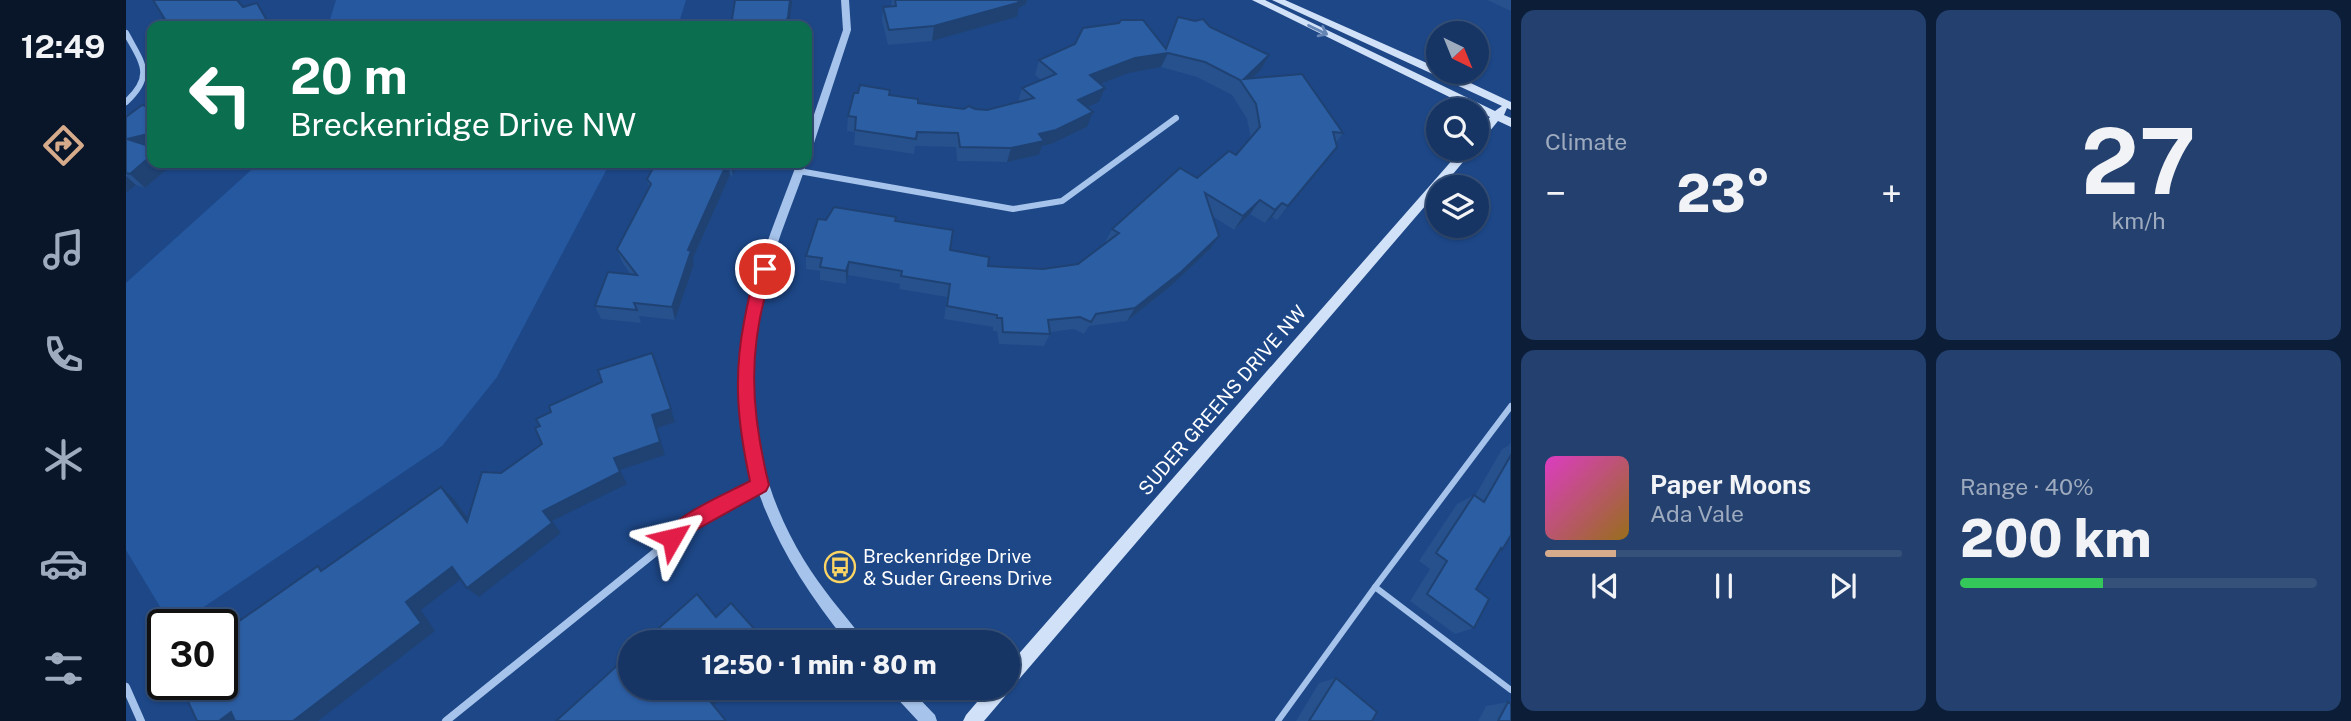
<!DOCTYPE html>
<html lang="en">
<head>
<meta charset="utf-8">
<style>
  :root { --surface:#163565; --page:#23406e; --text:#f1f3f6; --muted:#9eabbf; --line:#355079; --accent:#d6ab8b }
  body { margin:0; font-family:"Public Sans",sans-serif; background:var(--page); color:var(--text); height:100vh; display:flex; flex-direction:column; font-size:26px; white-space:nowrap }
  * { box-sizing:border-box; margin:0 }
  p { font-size:23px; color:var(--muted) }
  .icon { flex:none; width:38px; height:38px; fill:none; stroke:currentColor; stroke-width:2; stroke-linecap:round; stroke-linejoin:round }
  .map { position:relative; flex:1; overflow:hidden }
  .side { display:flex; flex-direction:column; gap:10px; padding:10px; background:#0c1d38; width:840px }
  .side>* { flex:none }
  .banner { position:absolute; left:21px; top:21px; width:665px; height:147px; border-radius:14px; box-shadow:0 2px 5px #0004,0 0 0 2px var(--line); background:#0b6e4f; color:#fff; overflow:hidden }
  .needle { width:46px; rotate:137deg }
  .controls { position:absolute; left:1300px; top:21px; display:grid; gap:14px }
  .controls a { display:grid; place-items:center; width:63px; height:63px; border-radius:50%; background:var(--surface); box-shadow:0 2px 5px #0004,0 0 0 2px var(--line); font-size:35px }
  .speed { position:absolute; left:21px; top:609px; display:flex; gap:14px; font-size:35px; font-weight:700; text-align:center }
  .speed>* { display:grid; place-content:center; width:91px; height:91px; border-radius:50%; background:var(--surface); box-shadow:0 2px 5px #0004,0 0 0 2px var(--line); line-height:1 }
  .speed .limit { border:4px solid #111; border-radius:10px; background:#fff; color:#111 }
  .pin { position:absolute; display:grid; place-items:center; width:60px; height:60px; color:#fff; margin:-30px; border:4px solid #fff; border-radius:50%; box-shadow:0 2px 7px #0007 }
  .me { position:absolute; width:77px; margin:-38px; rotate:53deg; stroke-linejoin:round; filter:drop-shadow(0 0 5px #0008) }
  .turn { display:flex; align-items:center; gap:24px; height:147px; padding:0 28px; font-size:32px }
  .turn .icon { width:91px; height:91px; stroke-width:2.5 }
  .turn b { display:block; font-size:49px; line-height:60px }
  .big { font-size:52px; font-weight:800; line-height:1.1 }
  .side .card { flex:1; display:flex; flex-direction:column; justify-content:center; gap:10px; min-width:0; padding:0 24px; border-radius:14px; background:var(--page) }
  .side .dial { align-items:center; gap:0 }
  .dial b { font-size:91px; line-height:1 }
  .song { display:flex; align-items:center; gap:21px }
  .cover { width:84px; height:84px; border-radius:10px; background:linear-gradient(135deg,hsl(310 70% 55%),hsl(40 70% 35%)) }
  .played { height:7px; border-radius:4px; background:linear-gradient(90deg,var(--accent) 20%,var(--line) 20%) }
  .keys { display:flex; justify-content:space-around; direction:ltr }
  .heat { display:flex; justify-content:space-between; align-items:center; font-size:38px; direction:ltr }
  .charge { height:10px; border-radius:5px; background:linear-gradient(90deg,#34c759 40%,var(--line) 0) }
  .side .tiles { flex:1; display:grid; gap:10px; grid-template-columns:repeat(2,1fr) }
  .trip { position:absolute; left:492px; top:630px; width:402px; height:70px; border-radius:35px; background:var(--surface); box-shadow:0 2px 5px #0004,0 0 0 2px var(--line); font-weight:800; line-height:70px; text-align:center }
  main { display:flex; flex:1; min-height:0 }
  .menu { display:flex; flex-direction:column; width:126px; justify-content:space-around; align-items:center; background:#091528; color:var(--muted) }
  .menu .icon { width:49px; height:49px }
  .menu .active { color:var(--accent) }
  .menu b { font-size:32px; color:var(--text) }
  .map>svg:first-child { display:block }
</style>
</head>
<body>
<main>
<nav class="menu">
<b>12:49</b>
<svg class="icon active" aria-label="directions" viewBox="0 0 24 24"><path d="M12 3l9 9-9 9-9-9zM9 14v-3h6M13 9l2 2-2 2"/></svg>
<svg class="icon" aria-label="music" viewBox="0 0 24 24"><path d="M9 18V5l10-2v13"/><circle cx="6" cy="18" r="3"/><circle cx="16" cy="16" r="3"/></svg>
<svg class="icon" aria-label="phone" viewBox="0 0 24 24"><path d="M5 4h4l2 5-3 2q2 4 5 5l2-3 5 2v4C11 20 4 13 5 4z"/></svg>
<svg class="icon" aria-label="climate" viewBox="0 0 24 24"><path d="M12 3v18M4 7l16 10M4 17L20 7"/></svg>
<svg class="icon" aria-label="car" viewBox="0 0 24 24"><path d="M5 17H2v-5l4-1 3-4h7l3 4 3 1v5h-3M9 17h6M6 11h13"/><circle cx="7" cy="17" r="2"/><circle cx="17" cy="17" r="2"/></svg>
<svg class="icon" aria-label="filters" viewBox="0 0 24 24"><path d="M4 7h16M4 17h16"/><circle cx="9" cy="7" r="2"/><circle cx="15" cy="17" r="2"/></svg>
</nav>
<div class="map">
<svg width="1385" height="721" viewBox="0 0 1385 721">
  <rect width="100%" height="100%" fill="#1d4787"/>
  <g fill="#26589f">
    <path d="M210 0H560L552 26H202Z"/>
    <path d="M133 163H484L371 377 316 446 51 625H45L0 550V283Z"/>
  </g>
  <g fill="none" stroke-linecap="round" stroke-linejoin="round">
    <g stroke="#a6c3eb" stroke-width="6">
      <path d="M1249 587 1385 406"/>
      <path d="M1152 721 1249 587 1385 690"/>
    </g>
    <g stroke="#a6c3eb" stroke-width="6">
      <path d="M0 33C16 63 29 75 0 102"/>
      <path d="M673 171 887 209 936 201 1050 118"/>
    </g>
    <g stroke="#a6c3eb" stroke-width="8">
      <path d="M0 687 15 721"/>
      <path d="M320 721 567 522 634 485"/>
    </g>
    <g fill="#a6c3eb" fill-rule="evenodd">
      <path d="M715 0H723L725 30 686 149 681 153V135L717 30Z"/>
      <path d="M681 162V163C666 206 647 249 637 294 615 387 628 478 678 560 695 588 716 612 736 637L738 642H721C636 538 591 429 625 294 637 249 655 206 671 163Z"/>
      <path d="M765 688H783L809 715 811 721H792L767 694Z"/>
    </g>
    <g fill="#d1e1f8" fill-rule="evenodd">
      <path d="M1126 0H1139L1369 111 1376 106 1146 0H1159L1312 68V72H1321L1385 102V110L1381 108 1378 115 1385 118V127L1372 121 1355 142 1351 143V132L1364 117Z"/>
      <path d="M1336 149H1348L1316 187H1312V191L888 685 884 687 881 694 858 721H837L840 715 863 688H882V666Z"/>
    </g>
  </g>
  <g fill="#26518d">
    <path d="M766 0H901L900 4 893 8 891 17 806 41 762 45 756 21 757 7 765 6Z"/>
    <path d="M1361 0H1385V11Z"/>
    <path d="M1052 17 1084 27 1143 55 1135 70 1126 78 1217 133 1210 143 1200 162 1151 220 1146 217 1139 223 1124 214 1108 230 1086 216 1084 249 1046 285 1001 321 963 326 958 334 948 329 924 332V334L918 346 873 344 871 331H867V327L818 319 821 297 773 289 774 284 722 275 720 284 694 280V271L680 269V256L700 220 769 221 824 250 862 266 917 269 952 264 980 243 979 242 986 229 1110 155 1125 138 1121 119 1106 95 1071 77 1035 67 1003 73 974 84 979 88 973 102 961 108V127L925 144 916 146 913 155 881 162 831 161 830 147 789 146 788 154 728 145 729 132 721 131 722 116 732 93 764 95 792 103 838 109 861 110 892 102 896 88 915 80 909 75 913 60 1039 48Z"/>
    <path d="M0 117 26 163 47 164 19 188 10 185 0 193Z"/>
    <path d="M530 163H611L607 176 604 175 567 258 568 264 549 320 513 316 515 323 475 319 469 306 505 275 496 262 491 249 523 187 521 179Z"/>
    <path d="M1385 442V535L1376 550 1373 551 1350 589 1348 628 1329 634 1284 601 1304 569 1293 561 1331 504 1348 495 1349 496 1376 449 1382 446Z"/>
    <path d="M1210 678 1246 721H1170L1193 683Z"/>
    <path d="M1382 702 1385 721H1352L1360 706Z"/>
  </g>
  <g fill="#1f4273">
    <path d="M664 0H666V3L663 26H658Z"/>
    <path d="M887 0H901L900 4 893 8 891 17 806 41 808 26Z"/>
    <path d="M54 22 58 26H43Z"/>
    <path d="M1042 53 1035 67 1003 73 958 90 964 75 1009 58Z"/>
    <path d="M1143 55 1135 70 1118 85V79Z"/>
    <path d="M979 88 973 102 947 114 952 100Z"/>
    <path d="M967 112 961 127 925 144 916 146 913 155 881 162 885 148 913 134Z"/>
    <path d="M26 133V151L1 139Z"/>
    <path d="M1211 147 1200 162 1151 220 1162 206Z"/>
    <path d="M26 155V163H46L47 164 19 188 4 174Z"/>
    <path d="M601 163H602L604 175 567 258 568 264 549 320 546 307 562 250Z"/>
    <path d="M605 163H611L607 176Z"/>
    <path d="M0 176 10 185 0 193Z"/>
    <path d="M1134 200 1124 214 1108 230 1117 216Z"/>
    <path d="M1156 203 1146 217 1139 223 1149 210Z"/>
    <path d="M1093 236 1084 249 1046 285 1001 321 1009 308Z"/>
    <path d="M723 262 722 275 720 284V271Z"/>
    <path d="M526 353 549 422 531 428 539 455 494 470 501 484 426 521 435 533 353 597 341 588 417 511 488 458 526 415Z"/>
    <path d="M315 487 327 498 352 532 341 522Z"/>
    <path d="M326 567 339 576 295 610 309 631 192 721H167L280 602Z"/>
    <path d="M598 688H606L588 705 584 701Z"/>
    <path d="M105 712 121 721H93Z"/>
  </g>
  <g fill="#2c5ea4" stroke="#1f4273" stroke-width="2">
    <path d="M27 0H111L117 7 131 3 144 26H56L54 22 43 26Z"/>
    <path d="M609 0H664L662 17 658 26H605Z"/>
    <path d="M769 0H891L895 2 808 26 763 30 757 7 770 6Z"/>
    <path d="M1052 17 1069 21 1077 19 1084 27 1143 55 1118 79 1176 74 1217 133 1207 132 1211 147 1162 206 1156 203 1149 210 1134 200 1117 216 1079 193 1093 236 1055 272 1009 308 970 314 965 322 954 317 922 320 924 334 877 332 876 318H871V315L821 306 824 284 775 276 776 271 723 262 720 271 694 267 696 258 680 256 692 219 700 220 708 207 770 217 769 221 827 230 824 250 863 257 862 266 917 269 952 264 993 233 986 229 1054 168 1071 178 1103 151 1110 155 1134 127 1130 104 1114 80 1079 62 1042 53 1009 58 964 75 979 88 952 100 967 112 930 130 913 134 918 141 885 148 834 147 832 133 791 132 790 139 729 130 730 117 722 116 728 93H732L734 85 764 90 763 95 792 99V103L838 109 843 106 849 109 861 110 908 98 896 88 930 74 913 60 949 44 957 28 993 23 995 20H1017L1040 49Z"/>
    <path d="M16 105 26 108V133L1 139 26 147V155L4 174 0 173V117Z"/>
    <path d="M530 163H601L562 250 565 251 546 307 508 303 511 310 469 306 482 272 511 275 491 249 525 184 521 179Z"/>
    <path d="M526 353 545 409 526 415 534 442 488 458 494 472 417 511 426 523 341 588 326 567 280 602 295 623 167 721H109L105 712 93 721H71L54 684H96V633L192 566 195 571 315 487 341 522 356 472 375 473 416 444 409 428 414 426 410 419 425 412 423 406 476 382 472 370Z"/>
    <path d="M1385 455V535L1376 550 1375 548 1350 589 1363 599 1348 628 1301 594 1321 561 1310 553 1348 495 1358 502Z"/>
    <path d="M571 594 590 617 605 603 640 642H517Z"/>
    <path d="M504 654V688H598L584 701 600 721H430Z"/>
    <path d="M1210 678 1251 712 1246 721H1183Z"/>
    <path d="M1382 702 1385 704V721H1372Z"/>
  </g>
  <defs><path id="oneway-shaft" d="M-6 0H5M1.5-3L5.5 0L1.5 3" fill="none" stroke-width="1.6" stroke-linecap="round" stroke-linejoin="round" transform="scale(1.75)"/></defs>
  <use stroke="#6585b4" href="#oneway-shaft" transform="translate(1192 30) rotate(26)"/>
  <path fill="#e11d48" stroke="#92132f" stroke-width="2" d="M639 263 647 269C621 345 624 409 643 485L640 491 573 528 546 547 540 545 537 538C547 515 602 493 624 481 612 425 607 379 618 322 622 302 625 283 634 265Z"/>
  <defs>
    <g id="bus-ring" transform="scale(1.575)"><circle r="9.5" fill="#1d4787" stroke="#fbd464" stroke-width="1.5"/><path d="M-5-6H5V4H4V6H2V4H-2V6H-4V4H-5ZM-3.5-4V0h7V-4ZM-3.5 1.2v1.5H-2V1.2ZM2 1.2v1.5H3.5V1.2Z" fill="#fbd464"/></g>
  </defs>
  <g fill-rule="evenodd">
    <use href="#bus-ring" x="714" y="567"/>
  </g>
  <g text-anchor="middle" stroke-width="7" stroke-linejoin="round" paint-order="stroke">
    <g font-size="19" fill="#fff" stroke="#1d4787">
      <text transform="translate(1096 400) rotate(-49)" y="7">SUDER GREENS DRIVE NW</text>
    </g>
    <g font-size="19" fill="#fff" stroke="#1d4787" text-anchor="start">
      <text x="737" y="563">Breckenridge Drive<tspan x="737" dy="22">&amp; Suder Greens Drive</tspan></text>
    </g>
  </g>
</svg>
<div class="controls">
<a><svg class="needle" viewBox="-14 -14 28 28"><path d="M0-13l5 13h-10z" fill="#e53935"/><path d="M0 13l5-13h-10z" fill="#9eabbf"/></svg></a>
<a><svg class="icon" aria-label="search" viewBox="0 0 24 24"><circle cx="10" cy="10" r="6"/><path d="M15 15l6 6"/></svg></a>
<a><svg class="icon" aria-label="layers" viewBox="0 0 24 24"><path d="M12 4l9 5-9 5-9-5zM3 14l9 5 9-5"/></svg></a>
</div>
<div class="speed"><div class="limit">30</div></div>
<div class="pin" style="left:639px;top:269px;background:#d93025"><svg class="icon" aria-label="arrive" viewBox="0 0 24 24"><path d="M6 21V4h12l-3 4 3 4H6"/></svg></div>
<svg class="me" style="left:546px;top:538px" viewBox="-20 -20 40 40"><path d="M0-17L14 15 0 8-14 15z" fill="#e11d48" stroke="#fff" stroke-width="4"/></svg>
<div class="trip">12:50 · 1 min · 80 m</div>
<div class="banner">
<div class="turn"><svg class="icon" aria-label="left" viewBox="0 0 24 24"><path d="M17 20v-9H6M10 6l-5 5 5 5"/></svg><div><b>20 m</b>Breckenridge Drive NW</div></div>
</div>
</div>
<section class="side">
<div class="tiles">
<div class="card"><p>Climate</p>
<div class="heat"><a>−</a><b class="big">23°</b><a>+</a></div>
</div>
<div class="card dial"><b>27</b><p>km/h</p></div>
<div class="card">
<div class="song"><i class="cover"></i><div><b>Paper Moons</b><p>Ada Vale</p></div></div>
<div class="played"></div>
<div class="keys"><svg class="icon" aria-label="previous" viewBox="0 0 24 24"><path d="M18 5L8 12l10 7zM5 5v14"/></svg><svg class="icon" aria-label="pause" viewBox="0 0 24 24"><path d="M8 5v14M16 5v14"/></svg><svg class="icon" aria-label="next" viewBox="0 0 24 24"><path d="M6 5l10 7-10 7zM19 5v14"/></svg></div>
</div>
<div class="card"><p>Range · 40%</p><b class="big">200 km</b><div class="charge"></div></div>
</div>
</section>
</main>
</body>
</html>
